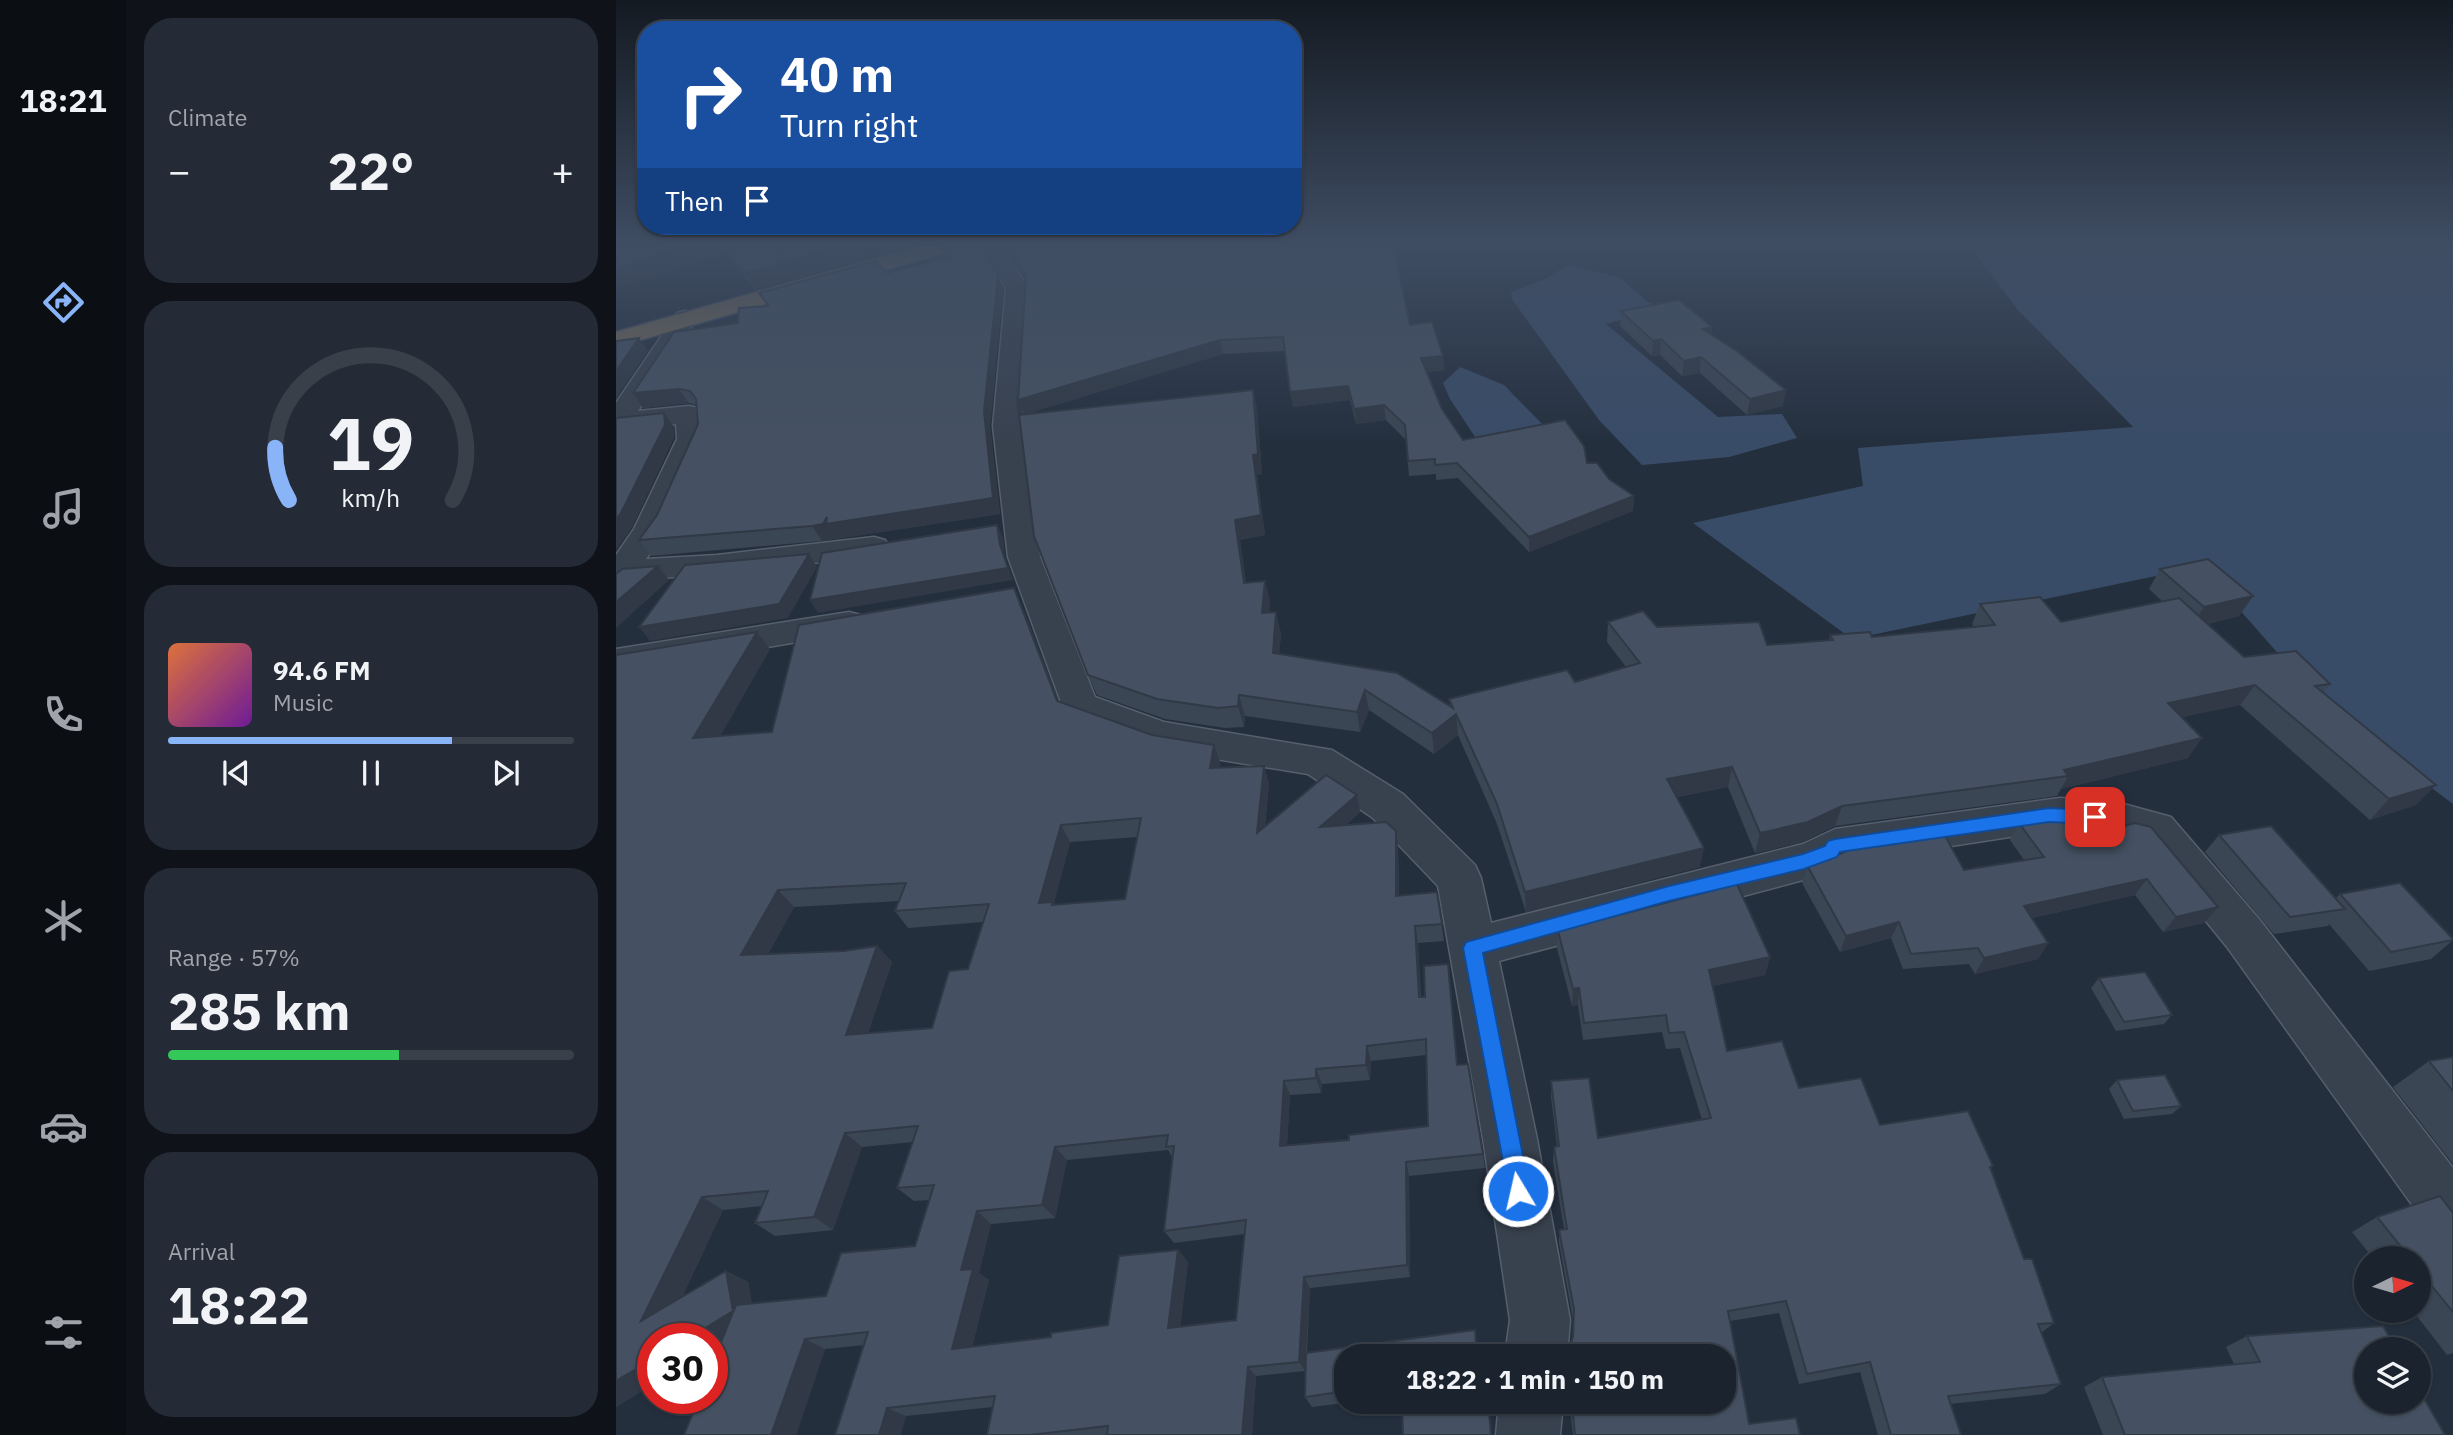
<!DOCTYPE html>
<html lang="en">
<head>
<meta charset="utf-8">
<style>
  :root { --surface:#1b232e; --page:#242b36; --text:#f1f3f6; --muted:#a0a4aa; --line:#39404a; --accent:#8ab4f8 }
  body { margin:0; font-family:"IBM Plex Sans",sans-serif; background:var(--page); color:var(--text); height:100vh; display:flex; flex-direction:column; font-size:26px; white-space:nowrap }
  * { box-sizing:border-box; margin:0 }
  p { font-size:23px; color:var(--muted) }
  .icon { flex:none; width:38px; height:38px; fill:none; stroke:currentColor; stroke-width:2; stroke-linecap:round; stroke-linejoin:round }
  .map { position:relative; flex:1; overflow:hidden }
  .panel { display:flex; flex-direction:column; gap:18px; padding:18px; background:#0f1319; width:490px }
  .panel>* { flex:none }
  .banner { position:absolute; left:21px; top:21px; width:665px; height:214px; border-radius:28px; box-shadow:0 2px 5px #0004,0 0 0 2px var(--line); background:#1a4fa0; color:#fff; overflow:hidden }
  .needle { width:46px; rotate:85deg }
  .fabs { position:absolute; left:1738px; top:1246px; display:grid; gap:14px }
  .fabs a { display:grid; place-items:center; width:77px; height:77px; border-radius:50%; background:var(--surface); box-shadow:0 2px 5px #0004,0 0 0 2px var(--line); font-size:35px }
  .speed { position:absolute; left:21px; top:1323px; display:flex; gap:14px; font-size:35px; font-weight:700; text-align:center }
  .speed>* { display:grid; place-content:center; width:91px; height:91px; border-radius:50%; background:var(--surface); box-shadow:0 2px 5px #0004,0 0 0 2px var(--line); line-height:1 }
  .speed .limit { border:10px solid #d22; background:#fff; color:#111 }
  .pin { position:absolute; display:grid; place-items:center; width:60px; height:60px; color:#fff; margin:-30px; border-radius:14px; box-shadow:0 4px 10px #0006 }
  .me { position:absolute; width:77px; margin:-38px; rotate:351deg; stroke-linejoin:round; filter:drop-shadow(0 0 5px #0008) }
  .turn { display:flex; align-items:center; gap:24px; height:147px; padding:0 28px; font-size:32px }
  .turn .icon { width:91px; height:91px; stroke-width:2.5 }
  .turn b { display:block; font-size:49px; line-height:60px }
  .then { display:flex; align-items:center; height:66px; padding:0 28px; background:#0003; gap:14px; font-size:26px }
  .big { font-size:52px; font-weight:700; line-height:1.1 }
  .panel .widget { flex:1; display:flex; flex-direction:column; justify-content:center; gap:10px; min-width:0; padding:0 24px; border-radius:28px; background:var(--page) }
  .panel .dial { align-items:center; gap:0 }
  .dial svg { height:182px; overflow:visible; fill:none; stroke:var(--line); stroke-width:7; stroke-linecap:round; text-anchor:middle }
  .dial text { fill:var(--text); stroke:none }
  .song { display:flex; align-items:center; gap:21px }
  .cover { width:84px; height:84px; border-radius:10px; background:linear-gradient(135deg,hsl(20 70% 55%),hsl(280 70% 35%)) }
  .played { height:7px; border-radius:4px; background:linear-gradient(90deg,var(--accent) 70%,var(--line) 70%) }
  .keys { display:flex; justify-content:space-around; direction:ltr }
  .heat { display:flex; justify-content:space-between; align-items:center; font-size:38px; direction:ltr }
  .charge { height:10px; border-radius:5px; background:linear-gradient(90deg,#34c759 57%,var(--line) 0) }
  .trip { position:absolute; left:718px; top:1344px; width:402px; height:70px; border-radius:28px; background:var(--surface); box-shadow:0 2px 5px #0004,0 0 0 2px var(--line); font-weight:700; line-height:70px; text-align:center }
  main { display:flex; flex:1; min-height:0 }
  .tab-bar { display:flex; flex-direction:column; width:126px; justify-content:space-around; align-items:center; background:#0b0e12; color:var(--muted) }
  .tab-bar .icon { width:49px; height:49px }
  .tab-bar .current { color:var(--accent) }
  .tab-bar b { font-size:32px; color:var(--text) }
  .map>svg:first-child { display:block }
</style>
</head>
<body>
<main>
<nav class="tab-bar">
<b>18:21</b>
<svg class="icon current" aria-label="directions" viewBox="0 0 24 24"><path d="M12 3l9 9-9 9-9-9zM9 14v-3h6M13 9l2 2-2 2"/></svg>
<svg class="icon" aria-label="music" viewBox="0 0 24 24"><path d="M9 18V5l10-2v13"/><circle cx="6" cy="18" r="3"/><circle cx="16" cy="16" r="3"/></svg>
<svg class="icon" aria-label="phone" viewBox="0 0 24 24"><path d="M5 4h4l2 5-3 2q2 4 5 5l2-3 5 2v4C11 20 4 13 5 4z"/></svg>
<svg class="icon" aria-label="climate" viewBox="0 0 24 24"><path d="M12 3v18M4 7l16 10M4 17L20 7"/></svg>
<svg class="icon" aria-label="car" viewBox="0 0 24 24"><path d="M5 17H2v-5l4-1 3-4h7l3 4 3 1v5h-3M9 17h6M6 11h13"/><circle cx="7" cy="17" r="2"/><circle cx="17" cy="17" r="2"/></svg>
<svg class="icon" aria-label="filters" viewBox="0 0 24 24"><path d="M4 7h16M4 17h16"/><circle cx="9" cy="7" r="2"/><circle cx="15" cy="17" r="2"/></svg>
</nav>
<section class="panel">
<div class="widget"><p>Climate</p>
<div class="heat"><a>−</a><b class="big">22°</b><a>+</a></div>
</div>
<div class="widget dial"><svg viewBox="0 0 100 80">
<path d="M14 69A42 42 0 1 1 86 69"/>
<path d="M14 69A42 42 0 0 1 8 46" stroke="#8ab4f8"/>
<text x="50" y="56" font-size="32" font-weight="700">19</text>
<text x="50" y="72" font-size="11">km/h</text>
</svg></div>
<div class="widget">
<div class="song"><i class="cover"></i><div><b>94.6 FM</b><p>Music</p></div></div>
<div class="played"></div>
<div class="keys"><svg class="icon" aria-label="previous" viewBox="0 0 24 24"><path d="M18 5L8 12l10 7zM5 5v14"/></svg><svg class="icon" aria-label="pause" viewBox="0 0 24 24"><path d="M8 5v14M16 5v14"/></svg><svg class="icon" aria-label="next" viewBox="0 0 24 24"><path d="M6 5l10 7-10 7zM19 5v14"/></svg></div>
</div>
<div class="widget"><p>Range · 57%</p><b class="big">285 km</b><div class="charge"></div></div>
<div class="widget"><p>Arrival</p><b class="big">18:22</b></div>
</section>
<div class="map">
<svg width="1837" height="1435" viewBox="0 0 1837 1435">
  <rect width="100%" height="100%" fill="#242f3e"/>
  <g fill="#394c67">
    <path d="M1391 244H1837V804L1710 708 1600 583 1559 572 1236 639 1077 523 1247 486 1242 448 1517 427 1402 310 1356 249Z"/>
    <path d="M952 265 1003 277 1032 302 1049 308 990 324 1102 417 1166 414 1181 438 1113 457 1026 465 983 420 896 299 895 292 929 279Z"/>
    <path d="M844 367 888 385 933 431 863 443 834 399 827 383Z"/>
  </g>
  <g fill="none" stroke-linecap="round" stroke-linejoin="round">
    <g stroke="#565f6c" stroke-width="3">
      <g id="minor">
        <path d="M362 244H384L412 288 405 426 424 557 479 697 548 722 716 750 787 794 859 865 865 878 875 923 1187 844 1219 829 1444 798 1493 800 1555 817 1643 919 1837 1168V1242L1817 1234 1611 947 1525 841 1493 833 1469 831 1419 833 1231 862 1187 880 883 961 921 1139 954 1320 951 1356H889L894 1320 867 1139 822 886 757 818 692 774 544 750 450 716 392 557 377 426 390 288Z"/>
        <path d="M69 311 77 313 81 318 22 411 73 406 83 408 87 414 89 439 50 529 30 559 101 555 258 537 269 540 274 547 269 554 101 575 0 580V555L18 529 61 439 60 424 0 430V403L61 313Z"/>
        <path d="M233 612 245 615 251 623 245 631 0 673V649Z"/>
        <path d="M883 1402H947L944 1435H880Z"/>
      </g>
    </g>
    <g stroke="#434c59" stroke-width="3">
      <path id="highway" d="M311 244H345L342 249 0 347V332Z"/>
    </g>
    <use href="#minor" fill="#38414e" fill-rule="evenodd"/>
    <use href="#highway" fill="#746855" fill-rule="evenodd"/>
  </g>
  <g fill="#3b4654" fill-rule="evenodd">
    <path d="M0 244H144L167 250 252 258 139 290 111 253Z"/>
    <path d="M324 244H362L382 275 387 289 374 426 384 514 219 539 218 537 217 540 206 541 35 556 23 540 41 515 82 424 81 405 73 403 27 408 17 393 122 323 151 306 143 293 271 273 331 258 329 256Z"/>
    <path d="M387 244H821V248L778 250 794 325 827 356 828 370 811 372 826 409 847 440 971 463 1018 496 1017 511 913 552 842 478 820 480V474L793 476 790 440 770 420 740 424 734 400 677 407 668 351 607 354 410 414 637 390 641 409 646 474 641 475 649 535 624 540 630 583 649 581 654 602 653 613 665 633 663 654 834 706 833 699 959 682 1010 667 991 642 992 622 1041 627 1151 645 1213 641 1214 635 1256 637 1358 627 1356 624 1364 604 1445 622 1547 602 1533 589 1544 569 1637 596 1623 616 1591 624 1628 657 1714 684 1707 693 1800 805 1754 820 1624 705 1566 717 1572 758 1445 789 1441 796 1219 826 1186 842 1139 853 1112 787 1061 797 1084 867 910 912 881 824 842 735 818 754 753 710 744 732 629 716 628 727 609 728 549 719 481 695 472 675 401 398 407 415H408L410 280Z"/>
    <path d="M1005 311 1096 327 1095 335 1167 406 1131 415 1084 373 1066 376 1044 355 1036 356 1004 326Z"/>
    <path d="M398 588 406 606 443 702 536 735 598 745 604 762 603 768 648 766 653 784 649 826 741 795 744 812 730 825 780 831 782 848 783 896 821 892 828 941 802 943 805 997 841 1065 867 1154 869 1168 793 1176 794 1277 694 1288 691 1353 859 1330 862 1356H730V1402H736L696 1407 689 1397V1371L640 1376 636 1435H371L377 1407 290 1416 219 1435 248 1345 209 1349 180 1435H68L105 1343 96 1348V1339L37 1384 0 1407V655L154 649 104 736 156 732ZM522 837 509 899 439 905 438 903 454 842ZM283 901 279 911 292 928 367 922 352 969 316 1028 252 1033 276 962 261 946 228 951 152 954 178 907ZM810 1055 812 1126 733 1140 671 1145 674 1095 705 1093 706 1084 754 1080 755 1061ZM297 1142 281 1188 298 1201 313 1200 299 1246 210 1296 136 1304 132 1282 110 1271 66 1297 107 1210 146 1206 139 1223 159 1236 217 1230 246 1147ZM552 1150 556 1157 548 1231 558 1243 629 1234 620 1320 564 1327 572 1262 562 1250 492 1325 435 1337 356 1347 373 1280 363 1273 375 1224 439 1218 451 1160Z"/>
    <path d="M1403 823 1493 830 1602 907 1588 923 1547 932 1519 895 1416 918 1432 943 1422 959 1359 974 1353 964 1287 969 1275 938 1224 952 1186 883 1192 867 1348 870 1408 860 1394 840Z"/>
    <path d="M1603 835 1720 898 1724 894 1837 940 1815 959 1753 971 1713 924 1712 926 1658 934 1589 852Z"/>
    <path d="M942 931 1154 957 1149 975 1096 986 1111 1051 1183 1088 1264 1125 1377 1166 1375 1169 1408 1259 1438 1323 1425 1333 1445 1384 1429 1394 1334 1404 1345 1435H1262L1244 1372 1183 1384 1163 1313 1114 1321 1133 1424 1184 1435H957L953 1402H1108V1356H950V1348L954 1347 956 1339 957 1320 943 1243V1230L948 1229 937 1162 938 1147 941 1146 935 1097V1081L982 1138 1086 1120 1064 1048 1050 1049 1046 1032 967 1040 962 1005 956 1006 941 948Z"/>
    <path d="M1483 978 1556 1015 1548 1024 1500 1031 1475 988Z"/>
    <path d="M1837 1057V1164L1777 1087 1813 1061Z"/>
    <path d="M1501 1080 1565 1106 1556 1114 1508 1119 1493 1089Z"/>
    <path d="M1837 1213V1353L1831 1355 1797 1311H1802V1258H1757L1736 1232 1761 1217Z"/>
    <path d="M1631 1336 1829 1435H1487L1468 1387 1486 1377 1618 1364 1610 1347Z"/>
  </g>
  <g fill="#303945">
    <path d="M78 244H106L111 253 0 289V269Z"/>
    <path d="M236 244H245L252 258 139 290 129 273Z"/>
    <path d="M382 275 387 289 374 426 384 514 219 539 218 537 217 540 206 541 196 526 211 517 368 411Z"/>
    <path d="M1096 327 1094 342 1087 329Z"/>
    <path d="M23 338 32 351 0 398V371Z"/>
    <path d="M1045 339 1044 355 1036 356 1037 341Z"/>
    <path d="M604 340 607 354 408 415 402 400Z"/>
    <path d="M827 356 828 370 807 373 805 358Z"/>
    <path d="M1085 357 1084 373 1066 376 1068 361Z"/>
    <path d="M732 386 734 400 677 407 674 392Z"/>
    <path d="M63 389 73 403 27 408 17 393Z"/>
    <path d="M637 390 641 409 646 474 641 475 649 535 624 540 633 603 628 583 619 520 637 455Z"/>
    <path d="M1170 390 1167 406 1131 415 1134 399Z"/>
    <path d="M401 398 408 417 404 415Z"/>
    <path d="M768 405 770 420 740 424 738 409Z"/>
    <path d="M48 413 58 427V438L16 528 0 550V520Z"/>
    <path d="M1018 496 1017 511 913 552V537Z"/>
    <path d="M381 525 387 537 389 557 397 580 202 613 194 600 384 545Z"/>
    <path d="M193 554 201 567 172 618 34 641 23 627Z"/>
    <path d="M42 566 53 580 0 628V602Z"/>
    <path d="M649 581 654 602 651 634 646 613Z"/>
    <path d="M398 588 406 606 449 718 441 701Z"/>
    <path d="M1637 596 1623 616 1575 627 1588 607Z"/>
    <path d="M660 612 665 633 662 673 657 653Z"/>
    <path d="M141 632 154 649 93 756 77 738Z"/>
    <path d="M1639 685 1624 705 1539 723 1552 703Z"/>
    <path d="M749 690 753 710 744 732 741 712Z"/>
    <path d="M623 695 629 716 628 727 622 706Z"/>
    <path d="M840 714 842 735 818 754 816 733Z"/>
    <path d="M1586 738 1572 758 1445 789 1452 776 1448 770Z"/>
    <path d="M598 745 604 762 600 786 594 768Z"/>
    <path d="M648 766 653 784 646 850 641 833Z"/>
    <path d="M1116 767 1112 787 1048 799 1051 779Z"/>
    <path d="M1820 785 1800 805 1754 820 1773 799Z"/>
    <path d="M741 795 744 812 709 844 704 827Z"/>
    <path d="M1226 806 1219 826 1186 842 1139 853 1144 833Z"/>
    <path d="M445 825 454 842 438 903 447 918 423 903Z"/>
    <path d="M780 831 782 848 783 913 780 896Z"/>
    <path d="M1088 848 1084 867 910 912 909 892Z"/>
    <path d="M1531 879 1519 895 1398 922 1408 906Z"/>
    <path d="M162 890 178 907 142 971 125 955Z"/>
    <path d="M1602 907 1588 923 1547 932 1560 917Z"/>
    <path d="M1283 922 1275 938 1224 952 1230 936Z"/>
    <path d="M799 926 802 943 805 1013 803 997Z"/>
    <path d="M1432 943 1422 959 1359 974 1368 958Z"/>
    <path d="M261 946 276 962 246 1050 230 1035Z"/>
    <path d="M1154 957 1149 975 1089 988 1093 970Z"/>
    <path d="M963 988 962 1005 956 1006 957 989Z"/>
    <path d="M751 1046 755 1061 754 1080 750 1065Z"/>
    <path d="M700 1069 706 1084 705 1093 700 1078Z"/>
    <path d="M668 1081 674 1095 670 1159 664 1146Z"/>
    <path d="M229 1133 246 1147 217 1230 198 1217Z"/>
    <path d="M439 1147 451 1160 439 1218 426 1205Z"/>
    <path d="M790 1162 793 1176 794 1277 791 1265Z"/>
    <path d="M86 1197 107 1210 50 1332 25 1321Z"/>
    <path d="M361 1211 375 1224 363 1273 373 1280 353 1359 336 1349 345 1270Z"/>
    <path d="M562 1250 572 1262 563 1339 552 1328Z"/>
    <path d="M110 1271 132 1282 139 1322 96 1348V1339H71Z"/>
    <path d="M688 1277 694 1288 689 1371 683 1362Z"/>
    <path d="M189 1339 209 1349 180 1435H155Z"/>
    <path d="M37 1359V1384L0 1407V1381Z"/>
    <path d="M632 1367 640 1376 636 1435H626Z"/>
    <path d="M271 1408 290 1416 285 1435H263Z"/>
  </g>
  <g fill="#455162" stroke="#303945" stroke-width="2" fill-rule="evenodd">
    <path d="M0 244H78L0 269Z"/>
    <path d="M107 244H144L167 250 193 244H236L129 273Z"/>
    <path d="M325 244H362L382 275 368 411 377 498 210 524 211 517 207 524 196 526 23 540 41 515 82 424 80 399 74 391 63 389 17 393 58 332 122 323 123 308 153 306 143 293 259 261 271 273 339 256Z"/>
    <path d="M390 244H777L794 325 816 322 827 356 805 358 826 409 847 440 949 420 968 446 971 463H981L993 479 1018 496 913 537 841 463 819 465V459L792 461 789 425 768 405 738 409 732 386 674 392 667 337 604 340 402 400 410 275Z"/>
    <path d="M1063 300 1096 327 1087 329 1122 352 1170 390 1134 399 1085 357 1068 361 1045 339 1037 341 1005 311Z"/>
    <path d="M23 338 0 371V341Z"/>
    <path d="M637 390 642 454 637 455 645 515 619 520 628 583 649 581 646 613 660 612 657 653 781 673 837 708 833 699 951 670 959 682 1024 663 992 622 1027 611 1041 627 1143 622 1151 645 1217 640 1214 635 1254 632 1256 637 1379 625 1364 604 1424 597 1445 622 1563 598 1628 657 1680 651 1714 684 1699 686 1820 785 1773 799 1639 685 1552 703 1586 738 1448 770 1452 776 1226 806 1192 822 1144 833 1116 767 1051 779 1088 848 909 892 881 804 840 714 816 733 749 690 741 712 623 695 622 706 602 708 541 699 472 675 418 536 401 398 404 415Z"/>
    <path d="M48 413 49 425 5 513 0 520V418Z"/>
    <path d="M381 525 384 545 392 568 194 600 206 553Z"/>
    <path d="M193 554 163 604 23 627 69 565Z"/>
    <path d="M1592 559 1637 596 1588 607 1544 569Z"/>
    <path d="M42 566 0 602V574L6 569Z"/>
    <path d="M398 588 441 701 536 735 598 745 594 768 648 766 641 833 710 775 741 795 704 827 770 822 780 831V896L821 892 826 924 799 926 803 997H809L808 966 832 964 841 1065 852 1064 867 1154 790 1162 791 1265 688 1277 683 1362 632 1367 626 1435H491L492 1426 413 1435H371L379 1396 271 1408 263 1435H219L252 1332 189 1339 155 1435H68L83 1398H96V1364L120 1305 210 1296 225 1253 299 1246 318 1185 281 1188 302 1126 229 1133 198 1217 139 1223 152 1191 86 1197 25 1321 110 1271 117 1311 71 1339H37V1359L0 1381V655L141 632 77 738 156 732 183 625ZM525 818 509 899 436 905 437 902 423 903 445 825ZM290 883 279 911 373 904 352 969 333 971 316 1028 230 1035 261 946 228 951 125 955 162 890ZM810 1039 812 1126 733 1135V1140L664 1146 668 1081 700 1078V1069L750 1065 751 1046ZM552 1135 550 1147 558 1146 548 1231 630 1220 620 1320 552 1328 562 1250 503 1256 492 1325 435 1333V1337L336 1349 357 1269 345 1270 361 1211 426 1205 439 1147Z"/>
    <path d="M1482 817 1493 830 1519 823 1535 827 1602 907 1560 917 1531 879 1408 906 1432 943 1368 958 1362 948 1295 954 1283 922 1230 936 1192 867 1238 848 1328 834 1348 870 1428 857 1403 823 1429 819Z"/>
    <path d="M1655 826 1729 909 1674 917 1603 835Z"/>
    <path d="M1784 883 1837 939V940L1775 952 1724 894Z"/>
    <path d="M1121 884 1154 957 1093 970 1111 1051 1166 1041 1183 1088 1245 1078 1264 1125 1352 1111 1377 1166 1374 1167 1408 1259H1416L1438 1323 1422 1324 1445 1384 1332 1396 1345 1435H1275L1254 1362 1191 1374 1170 1301 1112 1311 1133 1424 1180 1418 1184 1435H959L956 1402H1108V1356H951L950 1348 954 1347 957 1336 958 1309 943 1230 951 1229 938 1147 943 1146 935 1081 973 1078 982 1138 1095 1118 1068 1032 1053 1033 1050 1015 968 1023 963 988 957 989 942 931Z"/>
    <path d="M1529 972 1556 1015 1508 1022 1483 978Z"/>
    <path d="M1837 1057V1091L1813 1061Z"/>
    <path d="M1549 1075 1565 1106 1517 1111 1501 1080Z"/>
    <path d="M1824 1196 1837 1213V1312L1802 1269V1258H1794L1761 1217Z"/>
    <path d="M1767 1326 1780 1349H1750V1402H1802V1388L1829 1435H1509L1486 1377 1644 1362 1631 1336Z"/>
    <path d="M859 1330 861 1356H730V1391L689 1397 690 1353Z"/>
    <path d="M786 1402H872L875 1435H787Z"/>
  </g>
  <linearGradient id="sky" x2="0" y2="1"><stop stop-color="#141a22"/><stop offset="0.55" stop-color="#3f4d63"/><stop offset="1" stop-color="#3f4d63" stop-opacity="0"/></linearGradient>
  <rect width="1837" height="445" fill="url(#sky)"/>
  <path fill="#1a73e8" stroke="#114b97" stroke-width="2" d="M1433 808 1479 810 1485 812 1487 817 1485 822 1479 824 1433 822 1224 852 1221 857 1188 869 1053 901 867 953 914 1191 910 1199 902 1202 894 1199 847 948 850 942 1053 886 1187 854 1209 846 1212 841 1219 839Z"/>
</svg>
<div class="fabs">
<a><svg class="needle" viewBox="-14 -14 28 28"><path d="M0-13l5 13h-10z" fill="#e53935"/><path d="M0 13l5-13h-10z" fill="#a0a4aa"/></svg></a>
<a><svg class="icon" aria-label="layers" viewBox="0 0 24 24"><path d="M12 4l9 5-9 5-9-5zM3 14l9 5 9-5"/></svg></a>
</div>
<div class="speed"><div class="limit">30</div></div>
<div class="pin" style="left:1479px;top:817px;background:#d93025"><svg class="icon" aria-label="arrive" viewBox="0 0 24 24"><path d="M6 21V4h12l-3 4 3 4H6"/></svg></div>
<svg class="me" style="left:902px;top:1191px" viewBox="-20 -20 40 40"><circle r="17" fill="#1a73e8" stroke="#fff" stroke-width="3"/><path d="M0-11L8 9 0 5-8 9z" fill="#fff"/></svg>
<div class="trip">18:22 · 1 min · 150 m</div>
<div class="banner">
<div class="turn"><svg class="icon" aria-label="right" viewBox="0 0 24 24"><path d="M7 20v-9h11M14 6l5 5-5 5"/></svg><div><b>40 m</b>Turn right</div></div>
<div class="then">Then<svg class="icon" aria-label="arrive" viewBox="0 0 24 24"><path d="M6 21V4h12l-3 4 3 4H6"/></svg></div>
</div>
</div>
</main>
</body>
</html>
